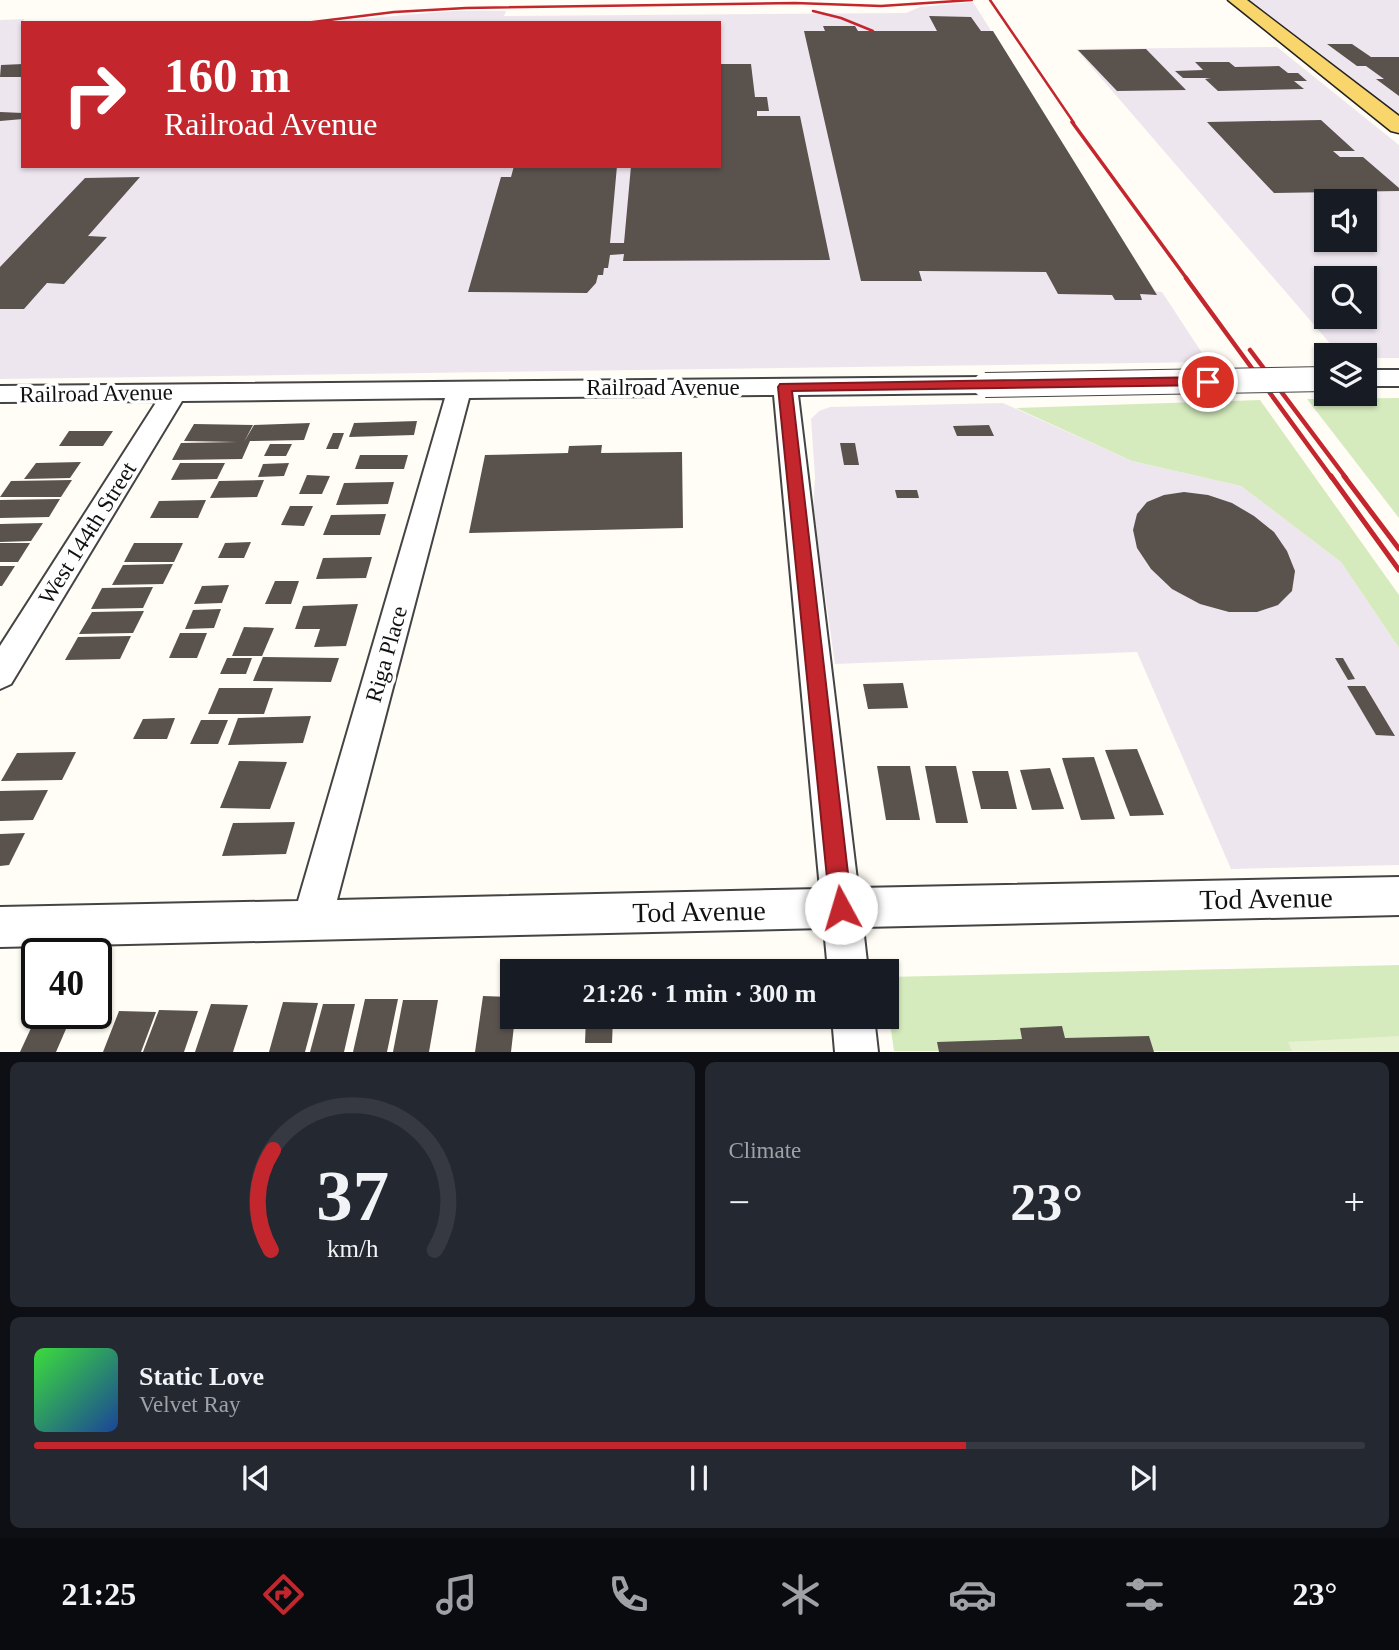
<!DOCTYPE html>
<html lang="en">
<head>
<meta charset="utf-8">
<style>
  :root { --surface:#171b24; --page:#242831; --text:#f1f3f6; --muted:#9ea1a6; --line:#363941; --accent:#c4262e }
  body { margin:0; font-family:Georgia,serif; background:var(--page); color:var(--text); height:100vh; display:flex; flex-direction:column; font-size:26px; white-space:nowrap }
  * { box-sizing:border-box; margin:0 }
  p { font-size:23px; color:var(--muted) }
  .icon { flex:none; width:38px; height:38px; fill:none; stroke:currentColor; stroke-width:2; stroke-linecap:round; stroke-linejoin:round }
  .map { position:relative; height:1052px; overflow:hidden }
  .drawer { display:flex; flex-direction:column; gap:10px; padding:10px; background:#0d0f14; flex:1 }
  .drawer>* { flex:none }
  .guide { position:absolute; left:21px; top:21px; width:700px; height:147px; border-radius:0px; box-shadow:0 2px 5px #0004; background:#c4262e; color:#fff; overflow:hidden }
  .controls { position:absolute; left:1314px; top:189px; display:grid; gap:14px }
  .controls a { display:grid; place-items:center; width:63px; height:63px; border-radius:0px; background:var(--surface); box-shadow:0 2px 5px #0004; font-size:35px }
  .speed { position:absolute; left:21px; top:938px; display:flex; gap:14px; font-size:35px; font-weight:700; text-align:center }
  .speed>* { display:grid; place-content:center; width:91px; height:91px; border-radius:50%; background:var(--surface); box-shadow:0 2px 5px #0004; line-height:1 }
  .speed .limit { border:4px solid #111; border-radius:10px; background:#fff; color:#111 }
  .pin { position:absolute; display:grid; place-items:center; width:60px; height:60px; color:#fff; margin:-30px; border:4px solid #fff; border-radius:50%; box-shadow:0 2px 7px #0007 }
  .me { position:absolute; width:77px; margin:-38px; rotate:354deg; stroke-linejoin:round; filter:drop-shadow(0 0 5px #0008) }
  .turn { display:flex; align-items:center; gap:24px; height:147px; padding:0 28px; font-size:32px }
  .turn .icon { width:91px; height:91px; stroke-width:2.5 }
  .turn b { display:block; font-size:49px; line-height:60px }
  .big { font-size:52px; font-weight:700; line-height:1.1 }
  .drawer .tile { flex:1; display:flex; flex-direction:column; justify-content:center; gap:10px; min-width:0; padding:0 24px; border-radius:10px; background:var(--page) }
  .drawer .dial { align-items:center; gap:0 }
  .dial svg { height:182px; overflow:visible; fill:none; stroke:var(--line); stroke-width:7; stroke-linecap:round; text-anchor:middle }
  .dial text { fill:var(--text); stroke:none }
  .song { display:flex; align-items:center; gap:21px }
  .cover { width:84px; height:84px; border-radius:10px; background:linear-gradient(135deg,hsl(120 70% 55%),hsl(220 70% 35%)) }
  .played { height:7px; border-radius:4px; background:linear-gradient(90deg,var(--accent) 70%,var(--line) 70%) }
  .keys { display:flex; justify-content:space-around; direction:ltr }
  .heat { display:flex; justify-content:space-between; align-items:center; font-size:38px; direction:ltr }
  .drawer .tiles { flex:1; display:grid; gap:10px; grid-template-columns:1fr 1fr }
  .tile:last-child { grid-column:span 2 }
  .trip { position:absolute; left:500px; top:959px; width:399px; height:70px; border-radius:0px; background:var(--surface); box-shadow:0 2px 5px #0004; font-weight:700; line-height:70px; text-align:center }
  .tabs { display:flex; height:112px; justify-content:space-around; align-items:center; background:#090b0e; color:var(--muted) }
  .tabs .icon { width:49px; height:49px }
  .tabs .on { color:var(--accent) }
  .tabs b { font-size:32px; color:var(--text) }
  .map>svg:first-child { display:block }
</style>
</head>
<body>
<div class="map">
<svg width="1399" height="1052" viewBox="0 0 1399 1052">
  <rect width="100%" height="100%" fill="#fffdf5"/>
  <g fill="#eee6ef" fill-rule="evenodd">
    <path d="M1236 0H1399V126Z"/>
    <path d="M973 2 1155 291 1162 292 1208 362 0 379V20L25 19 20 24 23 25V166H719V23H312L453 11H506L504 16 906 13 920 7Z"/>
    <path d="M1277 47 1399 145V358H1365V355H1340L1076 49ZM1326 201H1365V240H1326ZM1326 278H1365V317H1326Z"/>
    <path d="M1003 403 1132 461 1241 486 1341 562 1399 648V865L1231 869 1137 652 835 664 813 510 815 477 811 419 819 411 830 407Z"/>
  </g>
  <g fill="#d5ebbd">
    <path d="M1399 398V518L1307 399Z"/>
    <path d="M1260 400 1399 595V648L1341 562 1241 486 1132 461 1016 408Z"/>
    <path d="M1399 965V1051H894L887 1002V977Z"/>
  </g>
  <path fill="#e6f2cf" d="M1399 1036V1052L1292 1051 1288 1042Z"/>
  <g fill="#5a524d">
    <path d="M929 16 971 17 981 31H993L1157 295 1140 294 1142 300H1115L1112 295 1058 294 1046 272 919 271 922 281H861L804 31H825L823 26H855L858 31H937Z"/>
    <path d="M1327 44H1352L1371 57H1399V96L1376 79H1384L1366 66H1357Z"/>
    <path d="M1146 49 1186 90 1117 91 1078 50Z"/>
    <path d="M1195 62H1229L1235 67 1279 66 1288 73H1298L1307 81H1294L1304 89 1218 91 1205 79 1211 78H1183L1175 71 1203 70Z"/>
    <path d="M23 64V77H0L1 65Z"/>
    <path d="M719 64H751L755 97H767L769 111H757V116H800L830 260 623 261 624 254 610 255 608 268H604L603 275H598L596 283 587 293 468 292 501 177H511L514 166H617L610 243H624L631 166H719Z"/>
    <path d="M0 112 23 113V119L0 121Z"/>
    <path d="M1321 120 1355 151H1333L1340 157H1363L1399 188V191L1274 193 1207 122Z"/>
    <path d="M140 177 88 236 107 237 64 284 47 283 24 309H0V267L85 178Z"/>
    <path d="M417 421 414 435 349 437 354 423Z"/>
    <path d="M310 423 304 440 250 441 242 459 172 460 181 443 237 442 184 441 194 424 253 425 244 442 254 425Z"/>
    <path d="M989 425 994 436H957L953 426Z"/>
    <path d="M69 431H113L103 446H59Z"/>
    <path d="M333 433H344L338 449H326Z"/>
    <path d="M840 443H855L859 465H844Z"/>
    <path d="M270 444H292L286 456H264Z"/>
    <path d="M602 445 601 453 682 452 683 528 469 533 485 455 568 453 569 446Z"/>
    <path d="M360 455H408L404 469H355Z"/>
    <path d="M81 462 70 478 24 479 36 463Z"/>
    <path d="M180 463H225L217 479 171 480Z"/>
    <path d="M289 463 284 476 258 477 263 464Z"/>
    <path d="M307 475 330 476 322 494H299Z"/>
    <path d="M72 480 61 497H0L11 481Z"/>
    <path d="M264 480 257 497 210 498 219 481Z"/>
    <path d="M394 482 388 504 336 505 344 483Z"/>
    <path d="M895 490H917L919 498H897Z"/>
    <path d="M1184 492 1208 495 1232 503 1254 516 1274 532 1287 551 1295 571 1292 591 1278 605 1257 612H1229L1200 604 1172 589 1151 569 1137 548 1133 530 1137 514 1147 502 1164 495Z"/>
    <path d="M60 499 49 517 0 518V500Z"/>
    <path d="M206 500 198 518H150L159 501Z"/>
    <path d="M290 506H313L304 526 281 525Z"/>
    <path d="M386 514 380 535H323L331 515Z"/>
    <path d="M43 523 31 541 0 542V524Z"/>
    <path d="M251 542 244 558H218L225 543Z"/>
    <path d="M0 543H30L18 562H0Z"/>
    <path d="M134 543H183L174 562H124Z"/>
    <path d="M372 557 366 578 316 579 323 558Z"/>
    <path d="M173 564 163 584 112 585 123 565Z"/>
    <path d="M0 566H15L2 586H0Z"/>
    <path d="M275 581H299L291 604H265Z"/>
    <path d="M229 585 222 603 194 604 202 586Z"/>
    <path d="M153 587 143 608 91 609 102 588Z"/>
    <path d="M358 604 346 646 314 647 320 629H295L303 606Z"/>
    <path d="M221 609 214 628 185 629 193 610Z"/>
    <path d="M144 611 133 633 79 634 92 612Z"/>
    <path d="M244 627 274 628 262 656H232Z"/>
    <path d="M180 633H207L197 658H169Z"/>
    <path d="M131 636 120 659 65 660 78 637Z"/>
    <path d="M263 657 339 658 331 682 253 681Z"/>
    <path d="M227 658H252L246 674H220Z"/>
    <path d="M1335 658H1343L1355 679 1348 680Z"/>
    <path d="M903 683 908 708 868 709 863 684Z"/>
    <path d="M1347 686H1365L1395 736 1376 735Z"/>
    <path d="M219 688H273L264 714H208Z"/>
    <path d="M311 716 303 743 228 745 238 718Z"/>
    <path d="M175 718 167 739H133L143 719Z"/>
    <path d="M201 720H228L218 744H190Z"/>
    <path d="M1137 749 1164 815 1130 816 1105 750Z"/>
    <path d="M76 752 62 780 1 781 17 753Z"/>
    <path d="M1094 757 1115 819 1081 820 1062 758Z"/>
    <path d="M239 761 287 762 270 809 220 808Z"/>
    <path d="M877 766H910L920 820H886Z"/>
    <path d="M925 766H956L968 823H936Z"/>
    <path d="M1050 768 1064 809 1032 810 1020 770Z"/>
    <path d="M972 771H1008L1017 809H981Z"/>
    <path d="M48 790 33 820 0 821V791Z"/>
    <path d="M295 822 286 854 222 856 233 823Z"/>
    <path d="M25 833 9 865 0 866V834Z"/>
    <path d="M483 996 513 997V1017H515L511 1052H475Z"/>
    <path d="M365 999H398L387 1052H353Z"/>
    <path d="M403 1000H438L429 1052H393Z"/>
    <path d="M283 1002 318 1003 305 1052H269Z"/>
    <path d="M211 1004 248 1005 233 1052H195Z"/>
    <path d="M323 1004H355L344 1052H310Z"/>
    <path d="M159 1010 198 1011 184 1052H143Z"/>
    <path d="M119 1011 156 1012 141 1052H103Z"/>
    <path d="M38 1013H73L56 1052H20Z"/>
    <path d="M586 1017H613L612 1043H585Z"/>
    <path d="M676 1017H774L775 1024 676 1028Z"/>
    <path d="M1062 1026 1065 1038 1149 1036 1154 1052H939L937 1042 1022 1039 1020 1028Z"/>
  </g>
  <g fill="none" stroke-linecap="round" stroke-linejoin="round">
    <g stroke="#444" stroke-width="4">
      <g id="minor">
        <rect x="1365" y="370" width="34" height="16"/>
        <path d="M985 377 993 379 997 385 993 391 985 393 798 395 858 888 1399 877V915L863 927 868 971H828L824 928 0 947V907L298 901 445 398 182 401 11 684 0 689V646L157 401 0 402V386ZM774 395 820 889 337 900 469 398Z"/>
        <path d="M832 1017H874L878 1052H835Z"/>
      </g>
    </g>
    <g stroke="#222" stroke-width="3">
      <path id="major" d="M1228 0H1247L1399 116V133L1391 131Z"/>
    </g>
    <use href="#minor" fill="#fff" fill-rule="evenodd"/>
    <use href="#major" fill="#f9d66b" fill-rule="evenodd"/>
    <g stroke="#c4262e" stroke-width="2.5">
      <path d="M990 0 1074 123"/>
      <path d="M813 11 841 18 873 31"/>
      <path d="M305 23 394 12 466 8 795 3 881 6 972 0"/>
    </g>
    <path stroke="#c4262e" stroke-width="3.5" d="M1072 122 1187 279"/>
    <g stroke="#c4262e" stroke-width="4.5">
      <path d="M1186 278 1332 478"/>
      <path d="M1250 350 1346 478"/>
    </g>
    <g stroke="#c4262e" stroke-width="5">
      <path d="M1331 476 1399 570"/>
      <path d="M1344 476 1399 549"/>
    </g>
    <g stroke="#444" stroke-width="26" stroke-linecap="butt">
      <path id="minor-bridge" d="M985 385 1326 379"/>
    </g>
    <use href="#minor-bridge" stroke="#fff" stroke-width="24"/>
  </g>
  <path fill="#c4262e" stroke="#7f191e" stroke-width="2" d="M1208 377 1214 382 1212 385 792 391 852 908 849 916 841 919 833 916 830 908 778 387 780 384Z"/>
  <g text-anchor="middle" stroke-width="7" stroke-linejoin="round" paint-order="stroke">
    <g font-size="23" fill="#111" stroke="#fff">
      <text x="663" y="395">Railroad Avenue</text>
      <text transform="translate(96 393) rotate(-1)" y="8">Railroad Avenue</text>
      <text transform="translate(87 533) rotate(-58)" y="8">West 144th Street</text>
      <text transform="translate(386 654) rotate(-74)" y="8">Riga Place</text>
    </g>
    <g font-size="28" fill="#111" stroke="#fff">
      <text transform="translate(1266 898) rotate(-1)" y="10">Tod Avenue</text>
      <text transform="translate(699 911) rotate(-1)" y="10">Tod Avenue</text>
    </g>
  </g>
</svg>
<div class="controls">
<a><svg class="icon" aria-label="sound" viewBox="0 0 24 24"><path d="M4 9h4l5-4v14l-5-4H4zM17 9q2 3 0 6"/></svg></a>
<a><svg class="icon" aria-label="search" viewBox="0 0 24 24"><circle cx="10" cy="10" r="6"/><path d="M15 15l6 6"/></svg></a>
<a><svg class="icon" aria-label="layers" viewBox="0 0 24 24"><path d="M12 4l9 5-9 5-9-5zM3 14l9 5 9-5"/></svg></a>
</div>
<div class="speed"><div class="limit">40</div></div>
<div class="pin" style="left:1208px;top:382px;background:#d93025"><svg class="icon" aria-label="arrive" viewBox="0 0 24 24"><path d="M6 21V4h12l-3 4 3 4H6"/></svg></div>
<svg class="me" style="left:841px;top:908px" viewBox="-20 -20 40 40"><circle r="19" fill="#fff"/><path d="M0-13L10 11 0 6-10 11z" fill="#c4262e"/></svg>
<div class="trip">21:26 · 1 min · 300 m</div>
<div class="guide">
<div class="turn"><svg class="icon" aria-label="right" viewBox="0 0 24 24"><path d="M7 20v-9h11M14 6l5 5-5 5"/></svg><div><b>160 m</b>Railroad Avenue</div></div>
</div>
</div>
<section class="drawer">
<div class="tiles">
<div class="tile dial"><svg viewBox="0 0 100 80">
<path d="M14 69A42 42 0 1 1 86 69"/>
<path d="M14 69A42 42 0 0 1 15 25" stroke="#c4262e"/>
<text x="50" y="56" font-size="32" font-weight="700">37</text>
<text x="50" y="72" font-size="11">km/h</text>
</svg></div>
<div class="tile"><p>Climate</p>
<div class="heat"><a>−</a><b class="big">23°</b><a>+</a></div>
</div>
<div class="tile">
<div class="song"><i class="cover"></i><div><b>Static Love</b><p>Velvet Ray</p></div></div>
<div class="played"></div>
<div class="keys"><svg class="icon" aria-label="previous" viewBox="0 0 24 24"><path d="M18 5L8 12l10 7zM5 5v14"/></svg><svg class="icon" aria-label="pause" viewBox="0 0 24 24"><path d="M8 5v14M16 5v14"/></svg><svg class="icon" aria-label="next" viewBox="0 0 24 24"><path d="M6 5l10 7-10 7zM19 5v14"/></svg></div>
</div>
</div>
</section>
<nav class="tabs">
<b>21:25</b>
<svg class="icon on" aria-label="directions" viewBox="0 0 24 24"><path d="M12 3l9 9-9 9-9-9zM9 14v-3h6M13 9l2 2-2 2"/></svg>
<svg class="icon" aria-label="music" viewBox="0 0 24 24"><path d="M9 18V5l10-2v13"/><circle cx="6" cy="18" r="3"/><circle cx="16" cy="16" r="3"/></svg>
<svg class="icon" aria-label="phone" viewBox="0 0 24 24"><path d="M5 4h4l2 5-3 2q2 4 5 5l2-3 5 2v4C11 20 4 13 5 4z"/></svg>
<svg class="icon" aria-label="climate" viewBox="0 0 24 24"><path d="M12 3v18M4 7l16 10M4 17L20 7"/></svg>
<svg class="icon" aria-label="car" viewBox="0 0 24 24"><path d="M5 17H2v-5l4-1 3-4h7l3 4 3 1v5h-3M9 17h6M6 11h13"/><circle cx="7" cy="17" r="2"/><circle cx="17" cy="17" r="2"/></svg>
<svg class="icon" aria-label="filters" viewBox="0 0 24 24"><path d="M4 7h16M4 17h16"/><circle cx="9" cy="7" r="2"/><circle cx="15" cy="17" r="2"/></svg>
<b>23°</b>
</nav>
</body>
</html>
